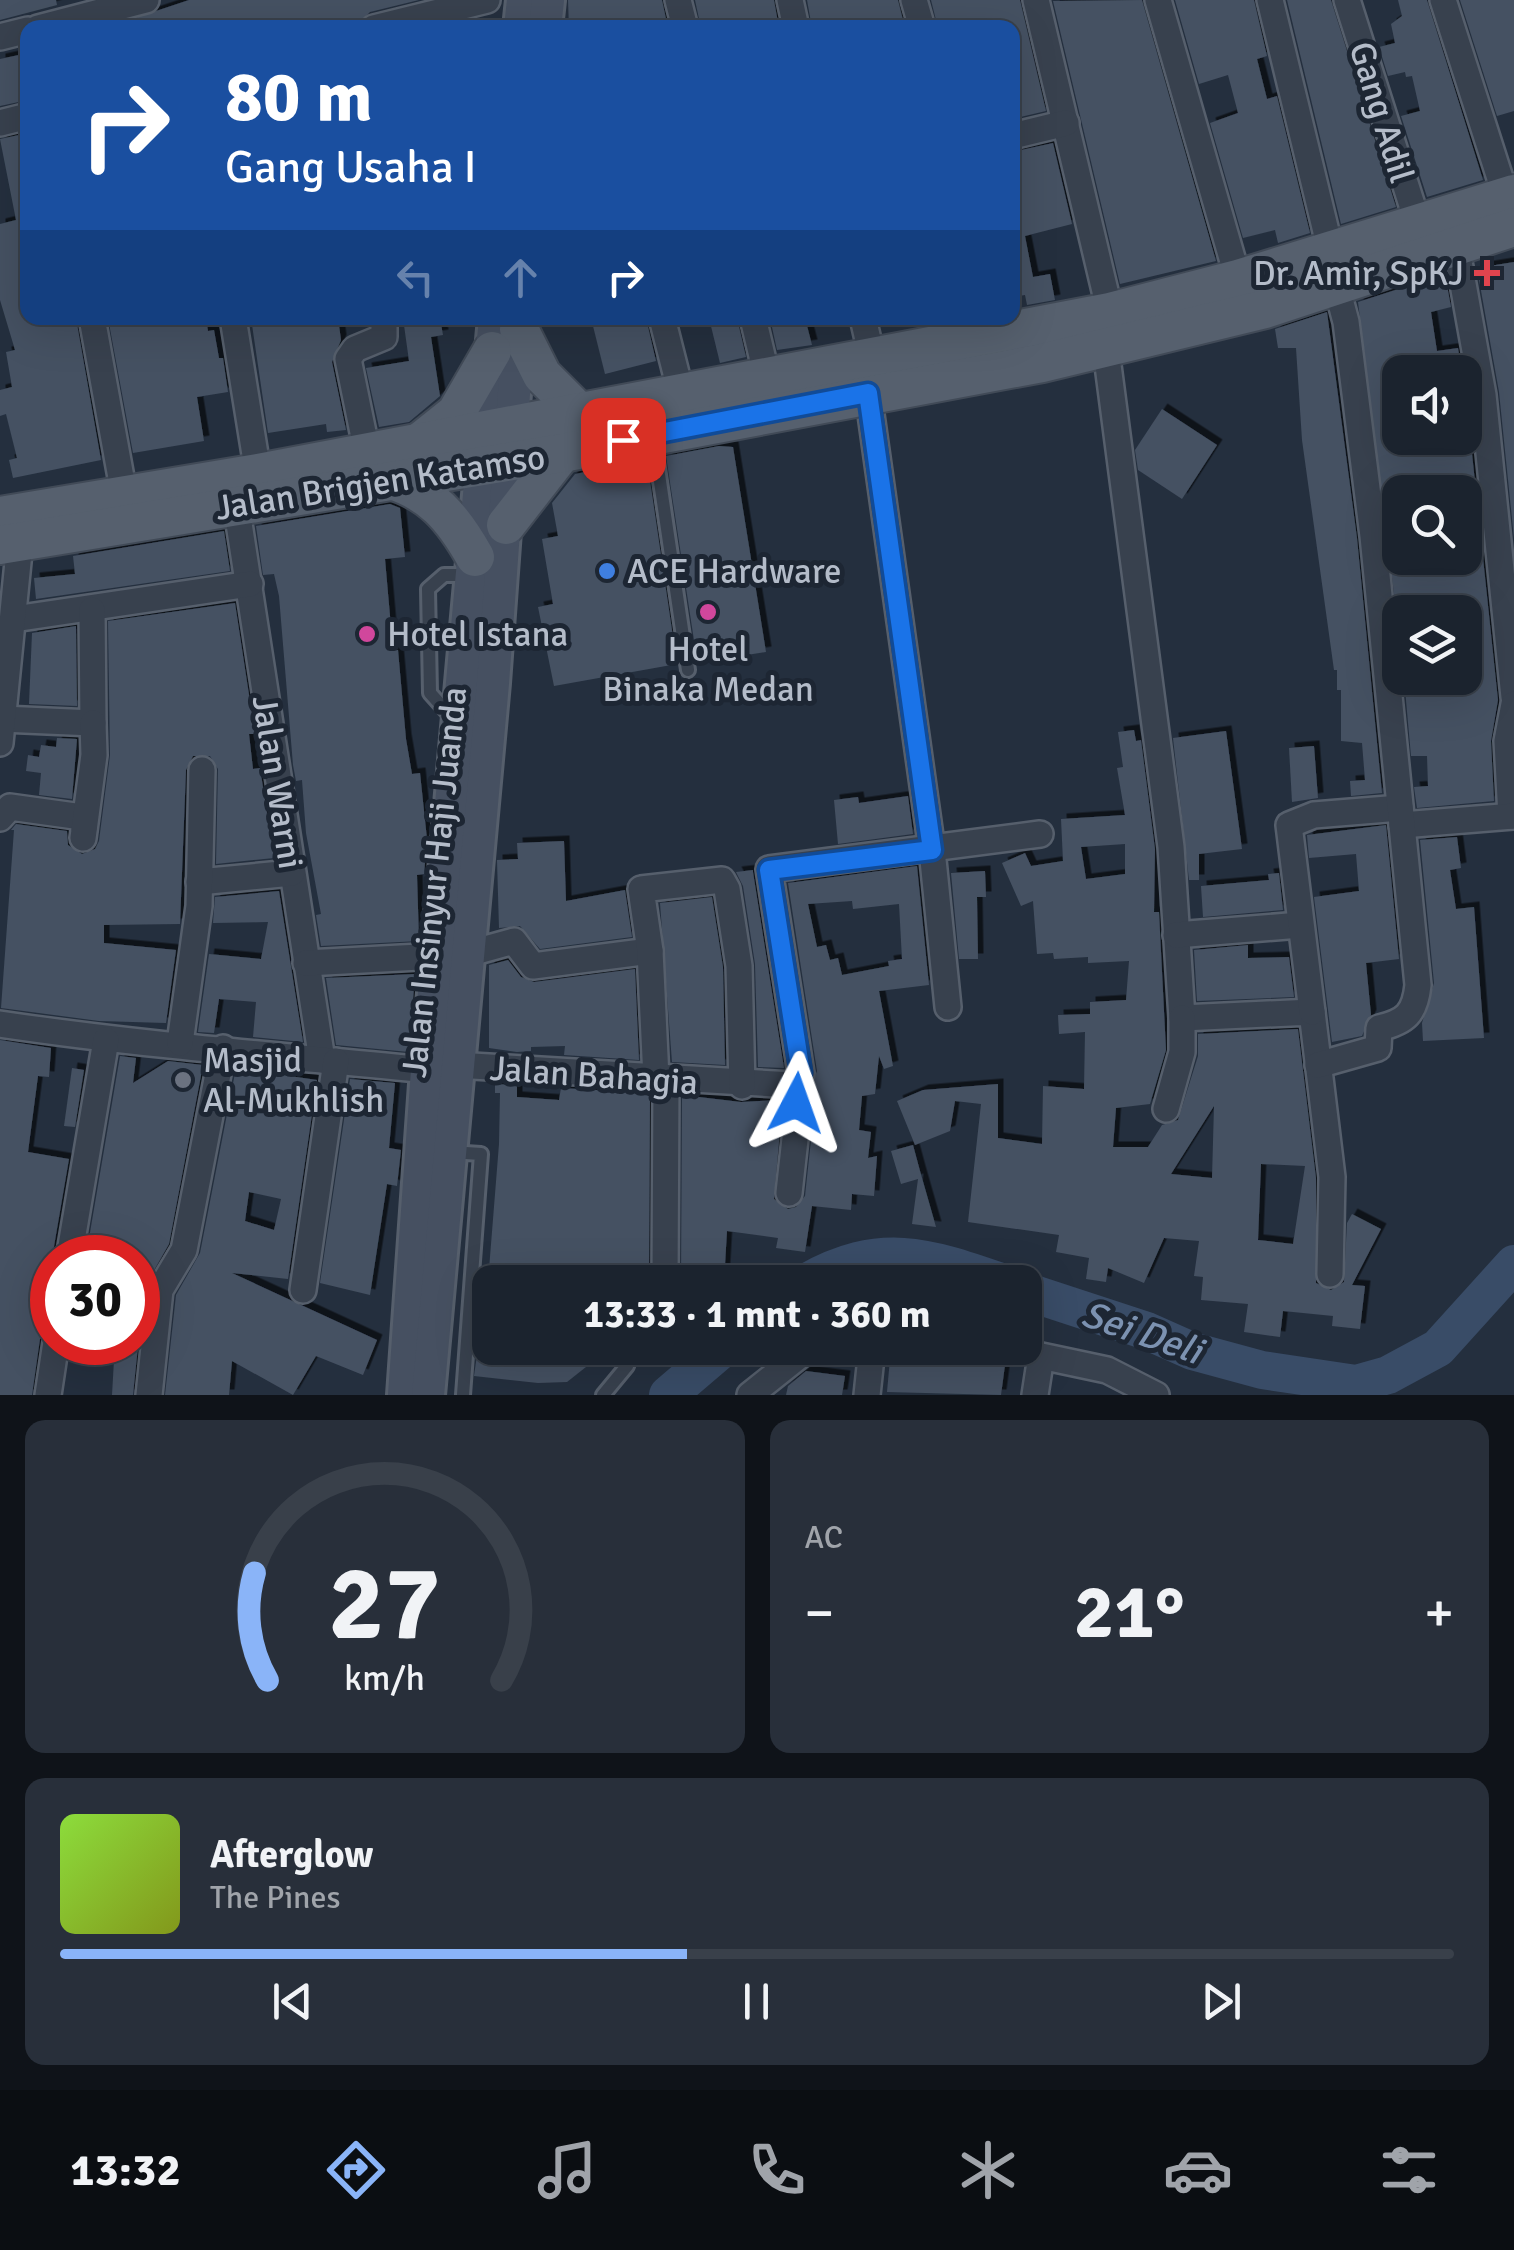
<!DOCTYPE html>
<html lang="id">
<head>
<meta charset="utf-8">
<style>
  :root { --surface:#1b232e; --page:#282f3a; --text:#f1f3f6; --muted:#a0a4aa; --line:#39404a; --accent:#8ab4f8 }
  body { margin:0; font-family:Signika,sans-serif; background:var(--page); color:var(--text); height:100vh; display:flex; flex-direction:column; font-size:38px; white-space:nowrap }
  * { box-sizing:border-box; margin:0 }
  p { font-size:32px; color:var(--muted) }
  .icon { flex:none; width:55px; height:55px; fill:none; stroke:currentColor; stroke-width:2; stroke-linecap:round; stroke-linejoin:round }
  .map { position:relative; height:1395px; overflow:hidden }
  .sheet { display:flex; flex-direction:column; gap:25px; padding:25px; background:#0f1319; flex:1 }
  .sheet>* { flex:none }
  .hud { position:absolute; left:20px; top:20px; width:1000px; height:305px; border-radius:20px; box-shadow:0 10px 40px #0002,0 0 0 2px var(--line); background:#1a4fa0; color:#fff; overflow:hidden }
  .fabs { position:absolute; left:1382px; top:355px; display:grid; gap:20px }
  .fabs a { display:grid; place-items:center; width:100px; height:100px; border-radius:20px; background:var(--surface); box-shadow:0 10px 40px #0002,0 0 0 2px var(--line); font-size:50px }
  .speed { position:absolute; left:30px; top:1235px; display:flex; gap:20px; font-size:50px; font-weight:700; text-align:center }
  .speed>* { display:grid; place-content:center; width:130px; height:130px; border-radius:50%; background:var(--surface); box-shadow:0 10px 40px #0002,0 0 0 2px var(--line); line-height:1 }
  .speed .limit { border:15px solid #d22; background:#fff; color:#111 }
  .pin { position:absolute; display:grid; place-items:center; width:85px; height:85px; color:#fff; margin:-42px; border-radius:20px; box-shadow:0 5px 15px #0006 }
  .me { position:absolute; width:110px; margin:-55px; rotate:4deg; stroke-linejoin:round; filter:drop-shadow(0 0 8px #0008) }
  .turn { display:flex; align-items:center; gap:35px; height:210px; padding:0 40px; font-size:45px }
  .turn .icon { width:130px; height:130px; stroke-width:2.5 }
  .turn b { display:block; font-size:70px; line-height:85px }
  .lanes { display:flex; align-items:center; height:95px; padding:0 40px; background:#0003; justify-content:center; gap:50px; direction:ltr }
  .lanes .off { opacity:.35 }
  .big { font-size:75px; font-weight:700; line-height:1.1 }
  .sheet .card { flex:1; display:flex; flex-direction:column; justify-content:center; gap:15px; min-width:0; padding:0 35px; border-radius:20px; background:var(--page) }
  .sheet .dial { align-items:center; gap:0 }
  .dial svg { height:260px; overflow:visible; fill:none; stroke:var(--line); stroke-width:7; stroke-linecap:round; text-anchor:middle }
  .dial text { fill:var(--text); stroke:none }
  .song { display:flex; align-items:center; gap:30px }
  .cover { width:120px; height:120px; border-radius:15px; background:linear-gradient(135deg,hsl(90 70% 55%),hsl(70 70% 35%)) }
  .played { height:10px; border-radius:5px; background:linear-gradient(90deg,var(--accent) 45%,var(--line) 45%) }
  .keys { display:flex; justify-content:space-around; direction:ltr }
  .heat { display:flex; justify-content:space-between; align-items:center; font-size:55px; direction:ltr }
  .sheet .tiles { flex:1; display:grid; gap:25px; grid-template-columns:1fr 1fr }
  .card:last-child { grid-column:span 2 }
  .trip { position:absolute; left:472px; top:1265px; width:570px; height:100px; border-radius:20px; background:var(--surface); box-shadow:0 10px 40px #0002,0 0 0 2px var(--line); font-weight:700; line-height:100px; text-align:center }
  .dock { display:flex; height:160px; justify-content:space-around; align-items:center; background:#0b0e12; color:var(--muted) }
  .dock .icon { width:70px; height:70px }
  .dock .on { color:var(--accent) }
  .dock b { font-size:45px; color:var(--text) }
  .map>svg:first-child { display:block }
</style>
</head>
<body>
<div class="map">
<svg width="1514" height="1395" viewBox="0 0 1514 1395">
  <defs>
    <filter id="shadow"><feDropShadow dx="5.5" dy="-5.5" stdDeviation="0" flood-color="#0009"/></filter>
  </defs>
  <rect width="100%" height="100%" fill="#242f3e"/>
  <g fill="none" stroke-linecap="round" stroke-linejoin="round">
    <g stroke="#394c67" stroke-width="38">
      <path d="M807 1282C880 1241 926 1256 1001 1282"/>
      <path d="M1025 1291 1147 1331 1192 1351 1262 1370 1356 1384 1388 1375 1438 1348 1514 1264"/>
      <path d="M668 1395 723 1348"/>
    </g>
  </g>
  <g fill="#455162" fill-rule="evenodd" filter="url(#shadow)">
    <path d="M0 0H56L57 5 0 20Z"/>
    <path d="M189 0H419L370 12 359 23 328 28H105Z"/>
    <path d="M568 0H662L668 28H569Z"/>
    <path d="M695 0H774L779 28H701Z"/>
    <path d="M807 0H898L905 28H812Z"/>
    <path d="M931 0H1020L1046 111 1012 119V28H938Z"/>
    <path d="M1142 0 1216 261 1120 284 1053 1Z"/>
    <path d="M1175 0H1254L1267 56 1257 59 1267 99 1277 96 1310 233 1278 243 1275 230 1243 238 1210 123 1238 113 1228 75 1199 84Z"/>
    <path d="M1287 0H1331L1396 207 1341 224Z"/>
    <path d="M1398 0H1427L1483 180 1427 197 1401 116 1420 111 1412 76 1406 77 1405 72 1388 76 1379 47 1395 43 1391 24 1402 16Z"/>
    <path d="M1460 0H1514V111L1497 116Z"/>
    <path d="M28 53V100L0 106V59Z"/>
    <path d="M28 133V318H76L101 460 13 478 9 460 17 458 6 414 0 416V390L12 387 6 352 15 350 0 300V224L16 220 0 139Z"/>
    <path d="M1053 143 1072 224 1025 236 1033 277 1050 274 1055 300 1027 305 1025 295 1012 297V152Z"/>
    <path d="M1514 262V538L1499 392 1477 268Z"/>
    <path d="M1445 274 1451 307 1431 312 1437 351 1458 348 1462 372H1400V438H1465V387L1498 700 1491 741 1494 801 1417 808 1414 787 1428 786 1427 756H1411L1404 678H1465V596L1423 602 1425 612H1400V642L1358 302ZM1400 492H1465V558H1400Z"/>
    <path d="M1327 312 1357 538 1382 793 1351 796 1350 781 1365 780 1362 743 1341 741V690H1337V670H1334L1302 440 1296 348H1278L1275 329Z"/>
    <path d="M108 318H206L208 331 214 330 219 358H223L228 392 197 397 204 441 133 453Z"/>
    <path d="M251 318H338L341 340 332 362 346 430 327 432 326 424 268 433Z"/>
    <path d="M403 318H440L443 335 431 337 440 396 409 422 379 427 366 368 409 361Z"/>
    <path d="M591 318H646L656 361 605 374Z"/>
    <path d="M709 318H737L746 357 720 363Z"/>
    <path d="M770 318H805L812 345 777 350Z"/>
    <path d="M1162 409 1217 445 1182 499 1138 470 1135 450Z"/>
    <path d="M719 446 733 447 766 652 709 661 697 660 666 456Z"/>
    <path d="M647 460 677 664 554 686 538 607 553 604 542 539 558 536 552 503 575 474Z"/>
    <path d="M390 504 400 508 405 557 385 559 393 650H398L406 739 412 774 420 773 427 839 424 874 417 875 419 941 321 946 316 915 321 914 306 833 302 780 296 781 293 765 279 596 274 574 263 575 256 526Z"/>
    <path d="M224 531 230 571 36 599 34 578 75 574 73 556Z"/>
    <path d="M235 603 255 734H249L253 769 260 768 274 858 216 864 218 769 210 756H193L186 770 180 924 104 925V943L176 950 166 1023 99 1021 1 1008 14 830H11L16 824 67 831 68 845 82 854 95 849 99 841 110 755 108 621Z"/>
    <path d="M76 626 77 706 29 704 32 633Z"/>
    <path d="M1134 730 1136 741 1141 740 1155 849 1154 912H1159L1166 1050 1150 1104 1116 1108 1113 1147H1148L1162 1125 1178 1120 1198 1056V1034L1298 1029 1316 1178V1283L1331 1290 1344 1282 1347 1223 1352 1214 1381 1229 1352 1285 1365 1286 1360 1329 1332 1326 1333 1316 1283 1311 1280 1337 1244 1332 1248 1304 1201 1300 1203 1277 1194 1276 1199 1241 1164 1238 1144 1283 1108 1268 1106 1282 1086 1279 1089 1258 1056 1252 1059 1235 968 1222 981 1104 955 1101 950 1131 915 1145 897 1101 923 1090 998 1084V1138L1042 1144 1043 1086 1084 1089 1085 1032 1059 1034 1058 1015 1090 1014V1002L1126 1000 1129 961 1088 963V957L1054 959 1053 953 1037 954 1033 901 1021 906 1002 863 1025 853 1031 866 1063 861 1061 819 1125 815 1117 768 1123 767 1118 732ZM1125 844V874L1086 879 1081 847ZM1214 1106 1212 1178 1171 1174ZM1261 1164 1305 1166 1293 1244 1258 1240Z"/>
    <path d="M1226 731 1242 849 1199 854V880H1189L1173 738Z"/>
    <path d="M57 738 77 739 72 799 39 795 41 773 26 771 28 755 39 757 41 745 56 747Z"/>
    <path d="M1314 746 1318 798 1292 802 1289 748Z"/>
    <path d="M908 796 913 834 838 844 834 800 858 797 859 803Z"/>
    <path d="M1386 825 1399 959 1366 963 1371 1015 1362 1036 1332 1042 1314 897 1359 891 1356 854 1309 858 1307 835Z"/>
    <path d="M1457 837 1461 868 1450 870 1456 909 1474 907 1484 1038 1423 1041 1422 1023 1434 983 1420 840Z"/>
    <path d="M564 841 566 901 625 890 632 937 540 949 520 926 499 928 497 860 518 859 517 843Z"/>
    <path d="M917 866 929 985 879 991 893 1066 884 1069 879 1056 875 1094 862 1096 859 1130 871 1132 868 1158 877 1156 874 1196 852 1194 851 1210 812 1206 805 1252 776 1248 778 1238 727 1231 724 1282H681L682 1095 741 1102 777 1100 780 1130 774 1199 788 1209 796 1207 805 1196 812 1131 809 1090 817 1071 788 883ZM852 901 853 909 899 904 902 959 888 961 889 966 842 975 838 958 830 960 826 945 817 947 808 904Z"/>
    <path d="M753 870V872L784 1068 758 1067 755 964 743 886 736 872Z"/>
    <path d="M985 871 986 897H977L978 959H959L951 873Z"/>
    <path d="M1279 873 1283 910 1203 917 1201 886 1269 880 1268 874Z"/>
    <path d="M279 891 303 1042 253 1037 256 1002 219 999 214 1033 198 1032 209 954 261 959 268 922 213 923 215 897Z"/>
    <path d="M712 897 723 967 725 1065 672 1062 660 903Z"/>
    <path d="M1248 945V958L1289 957 1294 997 1197 1001 1194 950Z"/>
    <path d="M508 960 521 977 534 982 635 969 639 1060 564 1055 565 1046 531 1047V1051L517 1052 489 1048V965Z"/>
    <path d="M415 974 409 1052 336 1045 326 978Z"/>
    <path d="M0 1040 51 1048 49 1077 38 1076 28 1152 69 1159 52 1258V1326L40 1339 32 1395H0Z"/>
    <path d="M120 1056 136 1058 133 1083 168 1061 203 1065 169 1244 144 1288 133 1395H112L114 1360 93 1357 95 1342H138V1258L86 1256Z"/>
    <path d="M72 1068 84 1070 75 1127 64 1126Z"/>
    <path d="M236 1068 317 1080 288 1279 232 1273 377 1340 363 1375 316 1356 293 1395 232 1361 229 1395H165L176 1295 200 1253ZM249 1192 281 1199 274 1230 245 1221Z"/>
    <path d="M350 1079 395 1083 389 1148 401 1150 397 1186 387 1184 370 1295 320 1283Z"/>
    <path d="M495 1084 517 1085V1097L559 1100 561 1088 650 1093 649 1282H488L499 1144 500 1093H495Z"/>
    <path d="M913 1145 920 1171 936 1227 912 1224 918 1179 901 1184 891 1151Z"/>
    <path d="M478 1348H610L567 1382 538 1383 474 1376Z"/>
    <path d="M891 1348 942 1353 943 1348H985L1005 1365 1001 1395 887 1392Z"/>
    <path d="M806 1371 845 1376 842 1395H786L788 1386Z"/>
  </g>
  <g fill="none" stroke-linecap="round" stroke-linejoin="round">
    <g stroke="#565f6c" stroke-width="18">
      <g id="lane">
        <path d="M654 441 688 670"/>
        <path d="M456 722 430 693 428 589 444 575H468"/>
        <path d="M450 1152 481 1154 463 1395"/>
        <path d="M603 1395 627 1366 633 1348"/>
      </g>
    </g>
    <g stroke="#565f6c" stroke-width="30">
      <g id="street">
        <path d="M678 0 685 28"/>
        <path d="M790 0 796 28"/>
        <path d="M914 0 922 28"/>
        <path d="M1036 0 1110 312"/>
        <path d="M1158 0 1238 279"/>
        <path d="M1270 0 1330 248"/>
        <path d="M1347 0 1418 224"/>
        <path d="M1443 0 1506 197"/>
        <path d="M38 28 146 0"/>
        <path d="M374 28 487 0"/>
        <path d="M0 37 28 30"/>
        <path d="M0 123 28 116"/>
        <path d="M1012 136 1066 123"/>
        <path d="M1456 245 1483 395 1514 697"/>
        <path d="M92 318 124 494"/>
        <path d="M233 318 258 473"/>
        <path d="M662 318 681 393"/>
        <path d="M753 318 767 377"/>
        <path d="M863 318 872 357"/>
        <path d="M1106 350 1171 847 1182 1018 1312 1012 1332 1177 1330 1274"/>
        <path d="M868 393 932 850 948 1007"/>
        <path d="M367 452 348 359 355 349 384 337V318"/>
        <path d="M236 504 322 1060"/>
        <path d="M14 619 250 584"/>
        <path d="M2 719 93 723 92 610"/>
        <path d="M0 743 20 542"/>
        <path d="M1511 816 1507 741 1514 704"/>
        <path d="M0 818 10 807 82 817 84 828"/>
        <path d="M1402 825 1514 816"/>
        <path d="M83 838 94 755 93 723"/>
        <path d="M199 882 292 873"/>
        <path d="M1176 935 1300 925"/>
        <path d="M467 954 514 941 533 966 650 951"/>
        <path d="M306 963 439 956"/>
        <path d="M1312 1012 1289 825 1314 815 1400 808"/>
        <path d="M0 1024C141 1045 285 1056 427 1070"/>
        <path d="M180 1043 199 906 202 770"/>
        <path d="M456 1065 792 1085"/>
        <path d="M1318 1065 1378 1048 1379 1028C1405 1022 1415 1014 1418 985L1373 536 1346 322 1337 288"/>
        <path d="M656 1078 650 951 641 889 722 880 727 889 739 966 742 1086"/>
        <path d="M792 1085 801 1073 769 869 1040 834"/>
        <path d="M1166 1109 1182 1052V1018"/>
        <path d="M789 1193 796 1130 792 1085"/>
        <path d="M69 1258 106 1040"/>
        <path d="M665 1282 666 1080"/>
        <path d="M303 1290 336 1061"/>
        <path d="M48 1395 56 1342"/>
        <path d="M149 1395 160 1290 184 1250 223 1048"/>
        <path d="M750 1395 809 1348"/>
        <path d="M867 1395 872 1348"/>
        <path d="M1035 1395 1041 1356 1107 1370 1156 1395"/>
      </g>
    </g>
    <g stroke="#565f6c" stroke-width="38">
      <g id="secondary">
        <path d="M520 28 523 0"/>
        <path d="M545 28 548 0"/>
        <path d="M404 1395 427 1070 495 318"/>
        <path d="M428 1395 493 683 519 324"/>
      </g>
    </g>
    <g stroke="#414a57" stroke-width="42">
      <g id="primary">
        <path d="M519 329 542 375 579 412"/>
        <path d="M421 441 456 413 492 351"/>
        <path d="M387 479C431 491 453 518 475 557"/>
        <path d="M0 516 258 473 1110 312 1238 279 1514 194"/>
        <path d="M506 525 562 453"/>
        <path d="M0 545 562 453 1042 363 1265 309 1514 227"/>
      </g>
    </g>
    <use href="#lane" stroke="#38414e" stroke-width="12"/>
    <use href="#street" stroke="#38414e" stroke-width="25"/>
    <use href="#secondary" stroke="#465061" stroke-width="32"/>
    <use href="#primary" stroke="#56606e" stroke-width="38"/>
  </g>
  <g fill="none" stroke-linecap="round" stroke-linejoin="round">
    <g stroke="#114b97" stroke-width="25">
      <path id="route" d="M623 440 868 393 932 850 769 870 801 1073 792 1085 796 1103"/>
    </g>
    <use href="#route" stroke="#1a73e8" stroke-width="18"/>
  </g>
  <path fill="#e0444e" stroke="#1d2633" stroke-width="4" d="M1482 258h10v10h10v10h-10v10h-10v-10h-10v-10h10z"/>
  <circle fill="#3f7fe0" stroke="#1d2633" stroke-width="4" cx="607" cy="571" r="10"/>
  <g fill="#d1479c" stroke="#1d2633" stroke-width="4">
    <circle cx="708" cy="612" r="10"/>
    <circle cx="367" cy="634" r="10"/>
  </g>
  <circle fill="#6b7280" stroke="#1d2633" stroke-width="4" cx="183" cy="1080" r="10"/>
  <g text-anchor="middle" stroke-width="10" stroke-linejoin="round" paint-order="stroke">
    <g font-size="35" fill="#b4bcc9" stroke="#1d2633">
      <text transform="translate(1382 112) rotate(73)" y="12">Gang Adil</text>
      <text transform="translate(380 482) rotate(-9)" y="12">Jalan Brigjen Katamso</text>
      <text transform="translate(278 782) rotate(81)" y="12">Jalan Warni</text>
      <text transform="translate(434 882) rotate(-84)" y="12">Jalan Insinyur Haji Juanda</text>
      <text transform="translate(594 1075) rotate(4)" y="12">Jalan Bahagia</text>
    </g>
    <g font-size="35" fill="#b4bcc9" stroke="#1d2633" text-anchor="start">
      <text x="1464" y="285" text-anchor="end">Dr. Amir, SpKJ</text>
      <text x="627" y="583">ACE Hardware</text>
      <text x="387" y="646">Hotel Istana</text>
      <text x="708" y="661" text-anchor="middle">Hotel<tspan x="708" dy="40">Binaka Medan</tspan></text>
      <text x="203" y="1072">Masjid<tspan x="203" dy="40">Al-Mukhlish</tspan></text>
    </g>
    <g font-size="38" font-style="italic" fill="#7c92b1" stroke="#1d2633">
      <text transform="translate(1142 1332) rotate(19)" y="13">Sei Deli</text>
    </g>
  </g>
</svg>
<div class="fabs">
<a><svg class="icon" aria-label="sound" viewBox="0 0 24 24"><path d="M4 9h4l5-4v14l-5-4H4zM17 9q2 3 0 6"/></svg></a>
<a><svg class="icon" aria-label="search" viewBox="0 0 24 24"><circle cx="10" cy="10" r="6"/><path d="M15 15l6 6"/></svg></a>
<a><svg class="icon" aria-label="layers" viewBox="0 0 24 24"><path d="M12 4l9 5-9 5-9-5zM3 14l9 5 9-5"/></svg></a>
</div>
<div class="speed"><div class="limit">30</div></div>
<div class="pin" style="left:623px;top:440px;background:#d93025"><svg class="icon" aria-label="arrive" viewBox="0 0 24 24"><path d="M6 21V4h12l-3 4 3 4H6"/></svg></div>
<svg class="me" style="left:796px;top:1103px" viewBox="-20 -20 40 40"><path d="M0-17L14 15 0 8-14 15z" fill="#1a73e8" stroke="#fff" stroke-width="4"/></svg>
<div class="trip">13:33 · 1 mnt · 360 m</div>
<div class="hud">
<div class="turn"><svg class="icon" aria-label="right" viewBox="0 0 24 24"><path d="M7 20v-9h11M14 6l5 5-5 5"/></svg><div><b>80 m</b>Gang Usaha I</div></div>
<div class="lanes"><svg class="icon off" aria-label="left" viewBox="0 0 24 24"><path d="M17 20v-9H6M10 6l-5 5 5 5"/></svg><svg class="icon off" aria-label="ahead" viewBox="0 0 24 24"><path d="M12 20V5M6 11l6-6 6 6"/></svg><svg class="icon" aria-label="right" viewBox="0 0 24 24"><path d="M7 20v-9h11M14 6l5 5-5 5"/></svg></div>
</div>
</div>
<section class="sheet">
<div class="tiles">
<div class="card dial"><svg viewBox="0 0 100 80">
<path d="M14 69A42 42 0 1 1 86 69"/>
<path d="M14 69A42 42 0 0 1 10 36" stroke="#8ab4f8"/>
<text x="50" y="56" font-size="32" font-weight="700">27</text>
<text x="50" y="72" font-size="11">km/h</text>
</svg></div>
<div class="card"><p>AC</p>
<div class="heat"><a>−</a><b class="big">21°</b><a>+</a></div>
</div>
<div class="card">
<div class="song"><i class="cover"></i><div><b>Afterglow</b><p>The Pines</p></div></div>
<div class="played"></div>
<div class="keys"><svg class="icon" aria-label="previous" viewBox="0 0 24 24"><path d="M18 5L8 12l10 7zM5 5v14"/></svg><svg class="icon" aria-label="pause" viewBox="0 0 24 24"><path d="M8 5v14M16 5v14"/></svg><svg class="icon" aria-label="next" viewBox="0 0 24 24"><path d="M6 5l10 7-10 7zM19 5v14"/></svg></div>
</div>
</div>
</section>
<nav class="dock">
<b>13:32</b>
<svg class="icon on" aria-label="directions" viewBox="0 0 24 24"><path d="M12 3l9 9-9 9-9-9zM9 14v-3h6M13 9l2 2-2 2"/></svg>
<svg class="icon" aria-label="music" viewBox="0 0 24 24"><path d="M9 18V5l10-2v13"/><circle cx="6" cy="18" r="3"/><circle cx="16" cy="16" r="3"/></svg>
<svg class="icon" aria-label="phone" viewBox="0 0 24 24"><path d="M5 4h4l2 5-3 2q2 4 5 5l2-3 5 2v4C11 20 4 13 5 4z"/></svg>
<svg class="icon" aria-label="climate" viewBox="0 0 24 24"><path d="M12 3v18M4 7l16 10M4 17L20 7"/></svg>
<svg class="icon" aria-label="car" viewBox="0 0 24 24"><path d="M5 17H2v-5l4-1 3-4h7l3 4 3 1v5h-3M9 17h6M6 11h13"/><circle cx="7" cy="17" r="2"/><circle cx="17" cy="17" r="2"/></svg>
<svg class="icon" aria-label="filters" viewBox="0 0 24 24"><path d="M4 7h16M4 17h16"/><circle cx="9" cy="7" r="2"/><circle cx="15" cy="17" r="2"/></svg>
</nav>
</body>
</html>
